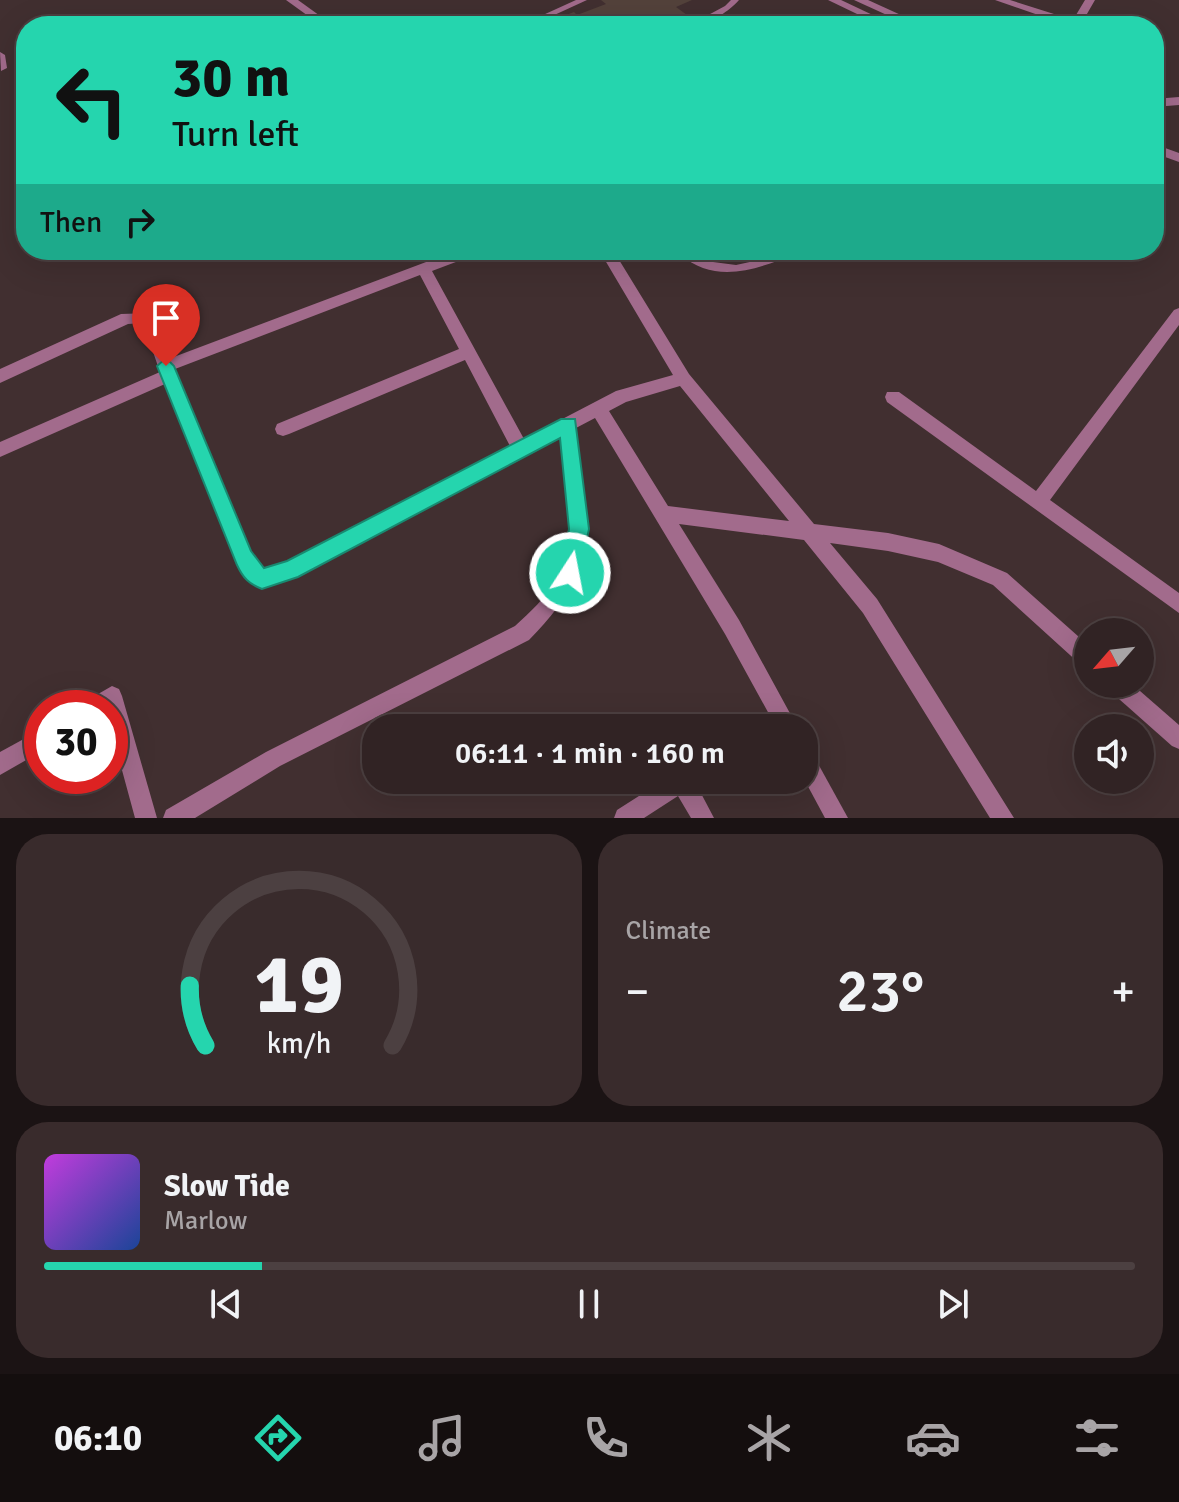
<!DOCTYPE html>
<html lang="en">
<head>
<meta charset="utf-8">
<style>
  :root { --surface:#312324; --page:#392b2c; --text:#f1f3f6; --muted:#a8a4a6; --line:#4c4041; --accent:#25d5ae }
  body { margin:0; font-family:Signika,sans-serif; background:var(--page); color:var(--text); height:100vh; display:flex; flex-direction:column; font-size:30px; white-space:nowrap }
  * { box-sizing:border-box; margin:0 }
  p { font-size:26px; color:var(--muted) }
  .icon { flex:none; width:44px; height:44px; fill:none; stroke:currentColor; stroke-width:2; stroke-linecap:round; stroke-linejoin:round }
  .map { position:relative; height:818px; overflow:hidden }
  .panel { display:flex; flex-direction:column; gap:16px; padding:16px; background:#1b1314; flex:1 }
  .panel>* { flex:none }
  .banner { position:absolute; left:16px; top:16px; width:1148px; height:244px; border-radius:32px; box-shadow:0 8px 32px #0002,0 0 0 2px var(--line); background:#25d5ae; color:#111; overflow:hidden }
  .needle { width:52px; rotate:242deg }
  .buttons { position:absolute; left:1074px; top:618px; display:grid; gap:16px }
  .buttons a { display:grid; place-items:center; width:80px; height:80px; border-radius:50%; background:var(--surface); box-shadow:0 8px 32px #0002,0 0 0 2px var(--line); font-size:40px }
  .speed { position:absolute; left:24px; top:690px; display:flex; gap:16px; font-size:40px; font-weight:700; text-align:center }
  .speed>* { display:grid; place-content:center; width:104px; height:104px; border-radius:50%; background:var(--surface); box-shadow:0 8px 32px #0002,0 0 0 2px var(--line); line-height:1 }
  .speed .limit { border:12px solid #d22; background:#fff; color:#111 }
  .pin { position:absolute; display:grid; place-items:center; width:68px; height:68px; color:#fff; margin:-82px -34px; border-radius:50% 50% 50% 0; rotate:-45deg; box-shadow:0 0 8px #0007 }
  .pin .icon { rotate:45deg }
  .me { position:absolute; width:88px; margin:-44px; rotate:11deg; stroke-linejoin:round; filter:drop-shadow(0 0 6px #0008) }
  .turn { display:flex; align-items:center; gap:28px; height:168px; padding:0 24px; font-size:36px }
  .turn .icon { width:104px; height:104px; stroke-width:2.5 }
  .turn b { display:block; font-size:56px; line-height:68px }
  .then { display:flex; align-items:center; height:76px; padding:0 24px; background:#0003; gap:16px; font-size:30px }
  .big { font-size:60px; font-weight:600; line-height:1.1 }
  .panel .tile { flex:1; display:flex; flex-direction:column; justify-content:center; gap:12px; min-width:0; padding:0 28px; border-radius:32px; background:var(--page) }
  .panel .dial { align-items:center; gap:0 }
  .dial svg { height:208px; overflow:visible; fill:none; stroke:var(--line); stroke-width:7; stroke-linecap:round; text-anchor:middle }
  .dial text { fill:var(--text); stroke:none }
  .song { display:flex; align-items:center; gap:24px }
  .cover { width:96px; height:96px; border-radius:12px; background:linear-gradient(135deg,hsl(290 70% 55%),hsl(220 70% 35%)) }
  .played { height:8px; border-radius:4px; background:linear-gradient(90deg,var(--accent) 20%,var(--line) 20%) }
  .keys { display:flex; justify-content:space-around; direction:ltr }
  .heat { display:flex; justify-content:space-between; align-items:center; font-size:44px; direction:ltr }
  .panel .tiles { flex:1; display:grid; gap:16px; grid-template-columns:1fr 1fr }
  .tile:last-child { grid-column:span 2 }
  .trip { position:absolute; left:362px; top:714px; width:456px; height:80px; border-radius:32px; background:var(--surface); box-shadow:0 8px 32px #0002,0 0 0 2px var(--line); font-weight:600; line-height:80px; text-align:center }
  .tab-bar { display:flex; height:128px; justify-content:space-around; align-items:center; background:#140e0e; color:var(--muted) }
  .tab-bar .icon { width:56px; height:56px }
  .tab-bar .selected { color:var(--accent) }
  .tab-bar b { font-size:36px; color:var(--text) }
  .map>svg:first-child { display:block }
</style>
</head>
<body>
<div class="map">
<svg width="1179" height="818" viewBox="0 0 1179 818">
  <rect width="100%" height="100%" fill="#412f30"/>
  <path fill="#53423b" d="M601 0H692L676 7 702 26H571L561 17 574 12 577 15 606 4Z"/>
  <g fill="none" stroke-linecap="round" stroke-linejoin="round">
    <g fill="#a26b8c" fill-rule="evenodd">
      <path d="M576 0H587L550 17 543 15Z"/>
      <path d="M731 0H739C730 10 712 24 699 20L725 6Z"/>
      <path d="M676 250H689L713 262 736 265 759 260 783 250H798L797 253C756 270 712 287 676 250Z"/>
    </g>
    <g fill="#a26b8c" fill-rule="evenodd">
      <path d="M286 0H298L334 26H322Z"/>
      <path d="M995 0H1010L1073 20 1085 0H1095L1080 26H1070Z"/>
      <path d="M0 52 5 55 7 68 1 71Z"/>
      <path d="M1154 144 1179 153V162L1154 153Z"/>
      <path d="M458 250H479L477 254 432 271 524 439 616 391 673 375 599 250H613L689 374 814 524 888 533 939 544 1007 573 1088 645V668L1081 665 993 585 938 562 888 551 830 543 877 599 1014 818H990L863 613 804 540 679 524 739 620 798 728H755L758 721 769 714 725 634 595 418 576 428C588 521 602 568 529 640L280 766 195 818H163L166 810 266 752 515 626C530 612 546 598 556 579 579 537 566 481 561 436L297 576 262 588 246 579 238 564 165 384 0 457V442L160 372 143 323 128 324 0 383V369L121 314 152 313 159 324 171 358ZM420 275 459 349 277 424 275 429 277 434 283 436 289 434 465 360 510 446 288 562 263 569 258 567 251 552 175 369ZM680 386 789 521 668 506 609 411 626 402Z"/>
      <path d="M1179 308V325L1050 500 1179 593V613L887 402 885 397 887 392H899L1036 491 1174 310Z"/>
      <path d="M1107 684H1132L1179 725V749L1172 746 1110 691Z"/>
      <path d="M112 686 119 689 122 696 157 818H135L110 726V708H83L86 701Z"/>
      <path d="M42 729V751L0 775V752Z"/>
      <path d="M804 748 811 751 848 818H825L804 779Z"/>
      <path d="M664 780H694L714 818H691L678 796 644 818H614L617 810Z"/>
    </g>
    <g fill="#a26b8c" fill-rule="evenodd">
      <path d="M828 0H841L896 26H882Z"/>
      <path d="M854 0H868L925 26H911Z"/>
      <path d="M1179 97V105L1154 107V99Z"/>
    </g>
  </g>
  <path fill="#25d5ae" stroke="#188a71" stroke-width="2" d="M166 358 174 366 251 551 264 568 287 561 561 419H575L589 529 578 580 570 583 563 580 560 573 569 529 560 438 298 577 262 589C249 584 243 578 237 565L157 366Z"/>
</svg>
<div class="buttons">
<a><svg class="needle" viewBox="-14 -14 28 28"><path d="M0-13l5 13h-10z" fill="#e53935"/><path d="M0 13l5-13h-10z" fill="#a8a4a6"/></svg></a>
<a><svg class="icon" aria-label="sound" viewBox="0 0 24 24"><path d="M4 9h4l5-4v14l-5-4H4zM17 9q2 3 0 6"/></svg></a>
</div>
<div class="speed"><div class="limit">30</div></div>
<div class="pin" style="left:166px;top:366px;background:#d93025"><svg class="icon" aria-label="arrive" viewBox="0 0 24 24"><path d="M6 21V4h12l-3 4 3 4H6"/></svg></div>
<svg class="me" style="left:570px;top:573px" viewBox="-20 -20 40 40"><circle r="17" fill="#25d5ae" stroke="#fff" stroke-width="3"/><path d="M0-11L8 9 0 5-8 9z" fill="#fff"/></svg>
<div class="trip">06:11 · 1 min · 160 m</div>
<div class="banner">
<div class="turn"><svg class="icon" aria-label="left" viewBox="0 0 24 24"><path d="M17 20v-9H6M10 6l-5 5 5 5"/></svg><div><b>30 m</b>Turn left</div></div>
<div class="then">Then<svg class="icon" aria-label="right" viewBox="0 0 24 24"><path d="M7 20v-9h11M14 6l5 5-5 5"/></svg></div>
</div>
</div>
<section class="panel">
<div class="tiles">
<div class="tile dial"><svg viewBox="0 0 100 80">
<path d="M14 69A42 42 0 1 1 86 69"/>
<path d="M14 69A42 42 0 0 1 8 46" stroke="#25d5ae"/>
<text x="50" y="56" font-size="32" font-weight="700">19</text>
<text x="50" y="72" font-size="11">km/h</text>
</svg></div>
<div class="tile"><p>Climate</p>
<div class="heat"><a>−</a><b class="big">23°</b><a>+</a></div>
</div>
<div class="tile">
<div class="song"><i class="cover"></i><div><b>Slow Tide</b><p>Marlow</p></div></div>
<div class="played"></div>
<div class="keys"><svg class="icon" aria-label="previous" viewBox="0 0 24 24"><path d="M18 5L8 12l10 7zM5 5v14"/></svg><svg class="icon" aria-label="pause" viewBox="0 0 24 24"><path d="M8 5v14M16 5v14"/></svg><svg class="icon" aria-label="next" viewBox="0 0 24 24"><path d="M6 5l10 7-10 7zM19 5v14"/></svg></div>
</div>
</div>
</section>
<nav class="tab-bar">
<b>06:10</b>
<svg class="icon selected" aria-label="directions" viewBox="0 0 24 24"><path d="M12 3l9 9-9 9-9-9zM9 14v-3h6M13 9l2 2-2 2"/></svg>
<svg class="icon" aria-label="music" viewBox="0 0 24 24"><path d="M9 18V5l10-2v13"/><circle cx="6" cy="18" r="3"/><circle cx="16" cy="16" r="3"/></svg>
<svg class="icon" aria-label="phone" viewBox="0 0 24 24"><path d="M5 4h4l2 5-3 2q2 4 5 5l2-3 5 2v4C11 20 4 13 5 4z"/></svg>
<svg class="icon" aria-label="climate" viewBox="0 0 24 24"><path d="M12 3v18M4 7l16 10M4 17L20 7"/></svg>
<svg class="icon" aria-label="car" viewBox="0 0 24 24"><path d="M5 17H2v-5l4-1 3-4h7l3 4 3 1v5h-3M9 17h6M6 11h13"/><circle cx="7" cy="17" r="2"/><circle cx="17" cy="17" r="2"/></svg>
<svg class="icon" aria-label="filters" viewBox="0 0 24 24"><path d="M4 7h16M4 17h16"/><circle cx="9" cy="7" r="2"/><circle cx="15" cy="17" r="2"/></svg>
</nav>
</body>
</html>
